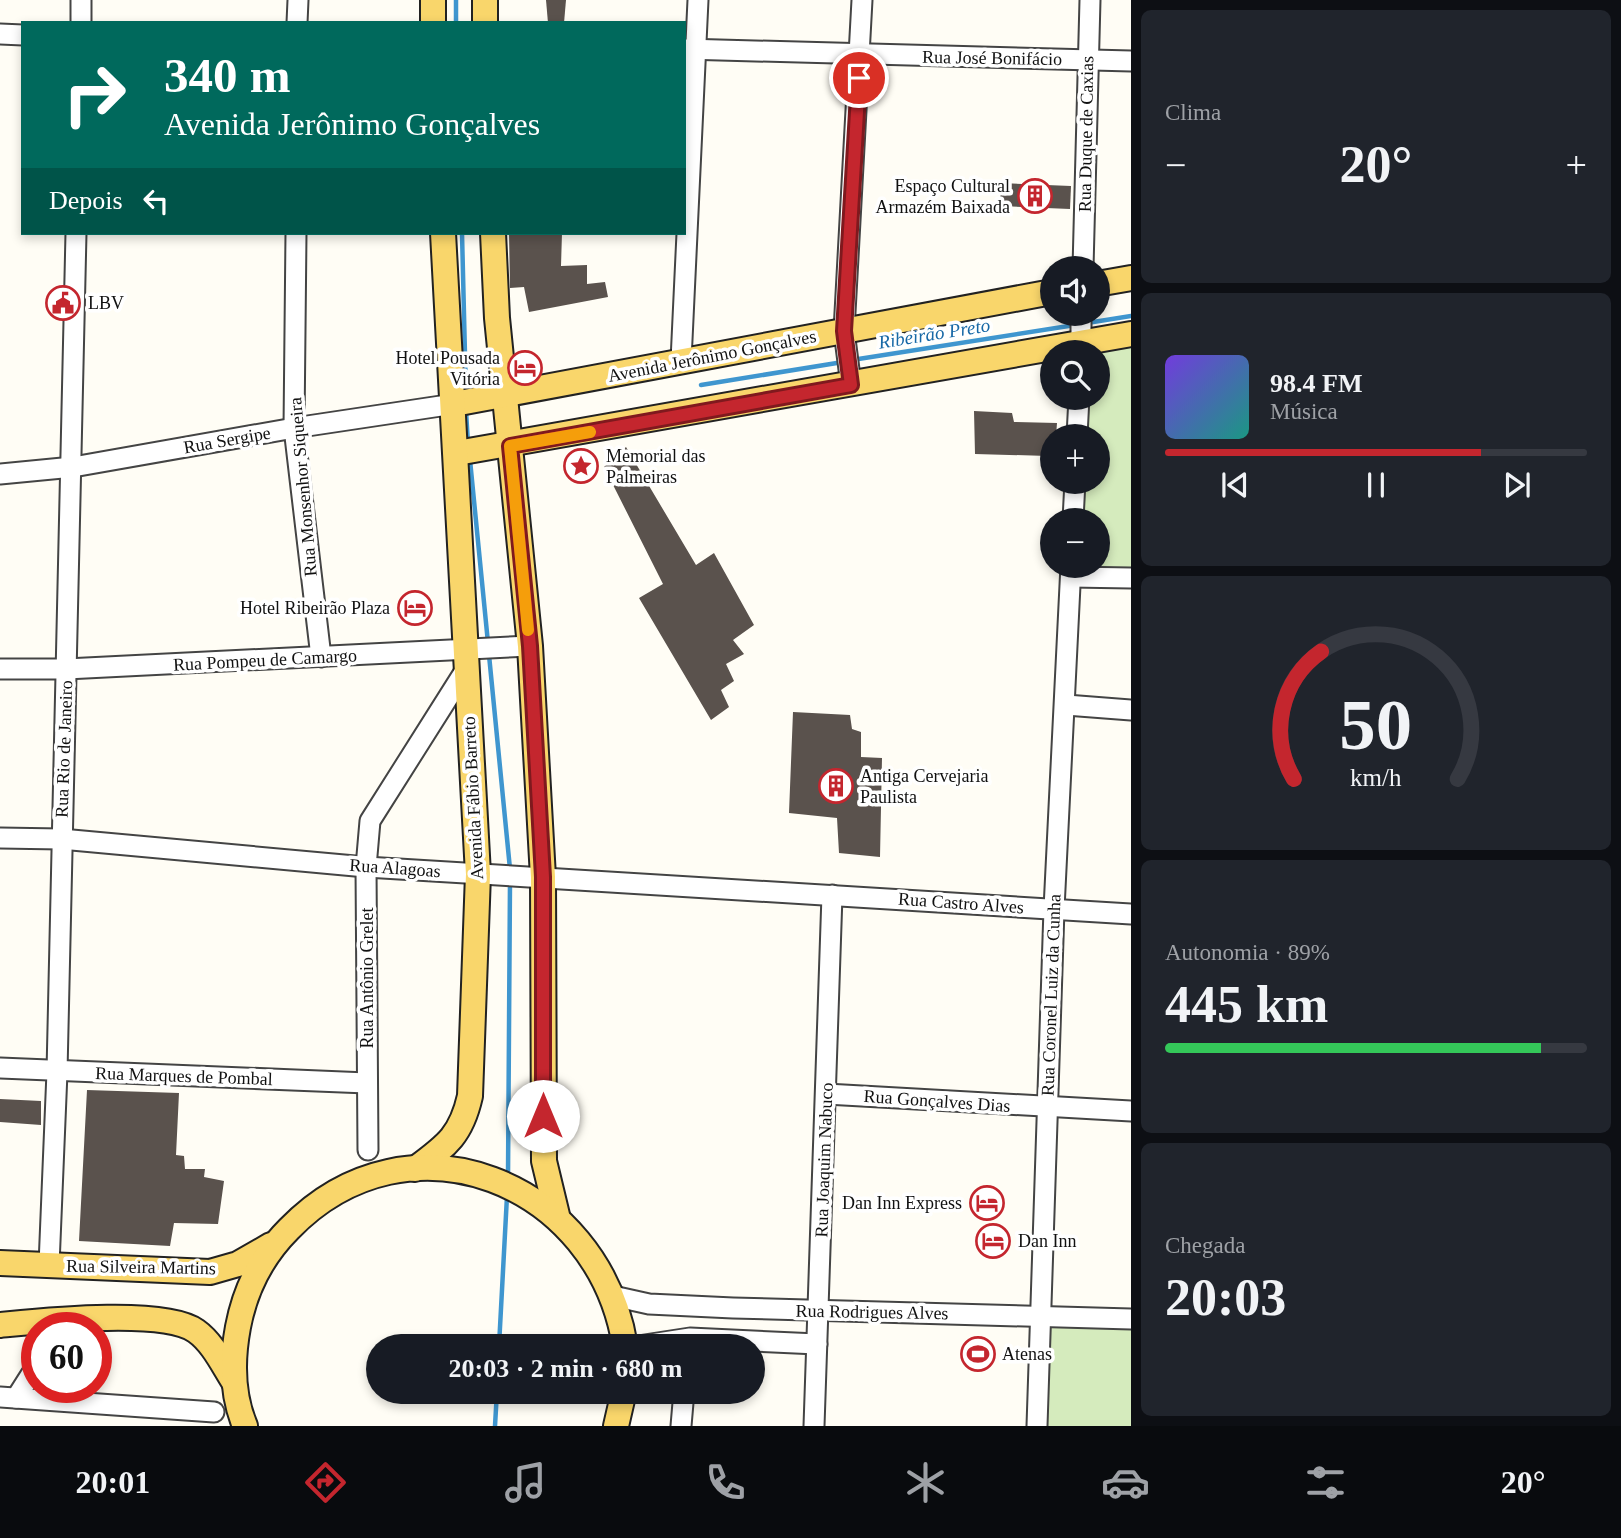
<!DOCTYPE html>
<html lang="pt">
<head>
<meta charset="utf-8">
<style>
  :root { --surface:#171b24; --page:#20242c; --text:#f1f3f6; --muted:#9ea1a6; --line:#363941; --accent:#c4262e }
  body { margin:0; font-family:Georgia,serif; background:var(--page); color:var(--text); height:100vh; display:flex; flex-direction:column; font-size:26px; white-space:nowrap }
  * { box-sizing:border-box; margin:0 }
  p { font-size:23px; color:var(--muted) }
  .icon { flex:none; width:38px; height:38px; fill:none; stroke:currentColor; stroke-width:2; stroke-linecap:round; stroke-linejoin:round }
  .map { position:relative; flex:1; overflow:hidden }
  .details { display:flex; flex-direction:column; gap:10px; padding:10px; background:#0d0f14; width:490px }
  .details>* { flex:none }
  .banner { position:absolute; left:21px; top:21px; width:665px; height:214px; border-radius:0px; box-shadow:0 4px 10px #0003; background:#00695c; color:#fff; overflow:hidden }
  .fabs { position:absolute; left:1040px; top:256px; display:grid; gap:14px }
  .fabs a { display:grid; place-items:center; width:70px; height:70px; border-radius:50%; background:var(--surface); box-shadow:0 4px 10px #0003; font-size:35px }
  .speed { position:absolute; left:21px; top:1312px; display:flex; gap:14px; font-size:35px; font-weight:700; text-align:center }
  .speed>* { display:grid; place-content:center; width:91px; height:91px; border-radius:50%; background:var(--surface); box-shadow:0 4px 10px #0003; line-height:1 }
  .speed .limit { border:10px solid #d22; background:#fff; color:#111 }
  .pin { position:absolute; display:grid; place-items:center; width:60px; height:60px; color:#fff; margin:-30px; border:4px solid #fff; border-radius:50%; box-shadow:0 2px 7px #0007 }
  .me { position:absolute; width:77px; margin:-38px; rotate:0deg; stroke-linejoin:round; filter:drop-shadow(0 0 5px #0008) }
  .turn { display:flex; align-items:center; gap:24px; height:147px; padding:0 28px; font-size:32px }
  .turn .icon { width:91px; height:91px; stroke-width:2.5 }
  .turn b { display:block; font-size:49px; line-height:60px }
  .then { display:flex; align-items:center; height:66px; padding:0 28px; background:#0003; gap:14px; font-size:26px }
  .big { font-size:52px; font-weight:800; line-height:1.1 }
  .details .card { flex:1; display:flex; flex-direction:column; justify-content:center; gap:10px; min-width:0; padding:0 24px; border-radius:10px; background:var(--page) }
  .details .dial { align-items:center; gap:0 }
  .dial svg { height:182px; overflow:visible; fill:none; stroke:var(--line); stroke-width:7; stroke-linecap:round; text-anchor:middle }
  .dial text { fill:var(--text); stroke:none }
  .song { display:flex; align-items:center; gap:21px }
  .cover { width:84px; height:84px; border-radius:10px; background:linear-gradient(135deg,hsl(260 70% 55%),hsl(170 70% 35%)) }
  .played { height:7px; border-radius:4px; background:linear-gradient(90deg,var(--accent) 75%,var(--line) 75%) }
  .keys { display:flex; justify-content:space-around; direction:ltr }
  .heat { display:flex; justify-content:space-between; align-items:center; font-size:38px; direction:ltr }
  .charge { height:10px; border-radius:5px; background:linear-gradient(90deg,#34c759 89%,var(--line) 0) }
  .trip { position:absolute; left:366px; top:1334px; width:399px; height:70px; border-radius:35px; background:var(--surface); box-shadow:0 4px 10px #0003; font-weight:800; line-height:70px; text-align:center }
  .tab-bar { display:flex; height:112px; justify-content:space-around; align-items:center; background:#090b0e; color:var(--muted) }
  .tab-bar .icon { width:49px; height:49px }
  .tab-bar .active { color:var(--accent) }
  .tab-bar b { font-size:32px; color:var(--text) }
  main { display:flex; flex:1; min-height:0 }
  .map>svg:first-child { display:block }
</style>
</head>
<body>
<main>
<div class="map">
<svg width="1131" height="1426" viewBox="0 0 1131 1426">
  <rect width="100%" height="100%" fill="#fffdf5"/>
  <g fill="#d5ebbd">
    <path d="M1131 341V570L1077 569V565H1097V520H1079L1081 481H1097V436H1083L1085 397H1097V352Z"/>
    <path d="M1047 1322 1131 1326V1426H1043Z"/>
  </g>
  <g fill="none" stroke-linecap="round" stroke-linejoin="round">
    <g stroke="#3f96cf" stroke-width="4.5">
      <path d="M456 0V23"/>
      <path d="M462 233 466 395"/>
      <path d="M1087 323 1131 316"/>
      <path d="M852 360 1075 325"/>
      <path d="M701 385 843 362"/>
      <path d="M466 411 468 444"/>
      <path d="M470 460 488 643"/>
      <path d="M489 655 510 869"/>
      <path d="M508 1177 510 881"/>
      <path d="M499 1346 507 1196"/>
      <path d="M495 1426 497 1391"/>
    </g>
  </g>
  <g fill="#5a524d">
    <path d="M546 0H566L564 23H548Z"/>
    <path d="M1001 183 1071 186 1070 209 1000 206Z"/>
    <path d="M509 233H562L561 266 587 265V284L605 282 608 297 529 312 524 287 510 288Z"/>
    <path d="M974 411 1012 413 1014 422 1057 423 1056 436H1052V452L1048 456 975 454Z"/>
    <path d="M626 447 696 565 714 553 754 625 733 640 744 654 726 664 734 681 721 690 729 707 711 720 639 598 663 584 604 467Z"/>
    <path d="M793 712 850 715 852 729 861 732V757L882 758 880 857 839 853 837 818 789 813Z"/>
    <path d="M87 1090 179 1093 176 1155 184 1156 185 1169H205L204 1177 224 1181 218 1224 174 1223 170 1246 79 1241Z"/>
    <path d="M0 1099 41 1101V1125L0 1122Z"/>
  </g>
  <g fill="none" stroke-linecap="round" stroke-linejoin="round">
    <g stroke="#444" stroke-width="23">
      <g id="minor">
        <path d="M81 23V0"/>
        <path d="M297 23 298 0"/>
        <path d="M0 34 23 35"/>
        <path d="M684 49 1131 61"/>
        <path d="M296 233 294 428 321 657"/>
        <path d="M1083 268 1090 0"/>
        <path d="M1081 352V313"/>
        <path d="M681 361 698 0"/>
        <path d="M851 385 844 331 862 0"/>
        <path d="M1077 436 1079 397"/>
        <path d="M0 474 73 467 294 428 454 404"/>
        <path d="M1073 520 1075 481"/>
        <path d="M1071 577 1131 578"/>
        <path d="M0 669H66L530 646"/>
        <path d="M1066 705 1131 710"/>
        <path d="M0 838 61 839 366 867 1131 914"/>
        <path d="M0 1068 367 1083"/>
        <path d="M826 1094 1131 1111"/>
        <path d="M368 1150 366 867 370 821 468 666"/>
        <path d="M49 1265 57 1072 76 233"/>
        <path d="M613 1296 649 1304 733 1308 1131 1319"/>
        <path d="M638 1346 690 1338 817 1344"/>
        <path d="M0 1397 214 1412"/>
        <path d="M16 1398 37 1365"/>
        <path d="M681 1426 684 1391"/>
        <path d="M814 1426 832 895"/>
        <path d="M1037 1426 1054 909 1071 565"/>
      </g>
    </g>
    <g stroke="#222" stroke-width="28">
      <g id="major">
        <path d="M433 23V0"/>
        <path d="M485 23V0"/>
        <path d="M493 233 497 318 530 646 543 877 544 1161 557 1215"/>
        <path d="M1097 284 1131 278"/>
        <path d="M454 404 1052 292"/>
        <path d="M457 453 1131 334"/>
        <path d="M415 1169C446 1146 461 1136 470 1096L478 874 443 233"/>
        <path d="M0 1263 210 1272 238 1264 271 1245"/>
        <path d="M0 1325C42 1321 164 1308 196 1331 213 1343 223 1365 234 1382"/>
        <path d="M245 1426C232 1395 232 1359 238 1327 245 1290 262 1256 289 1229 409 1105 599 1182 625 1346"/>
        <path d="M616 1426 624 1391"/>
      </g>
    </g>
    <use href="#minor" stroke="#fff" stroke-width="19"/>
    <use href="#major" stroke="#f9d66b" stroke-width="24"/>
  </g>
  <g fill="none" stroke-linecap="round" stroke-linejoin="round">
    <g stroke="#7f191e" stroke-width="18">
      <path id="route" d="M543 1116V877L530 646 510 446 851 385 844 331 859 78"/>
    </g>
    <use href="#route" stroke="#c4262e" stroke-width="12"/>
    <path stroke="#f59e0b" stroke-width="12" d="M528 630 510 446 590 432"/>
  </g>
  <defs>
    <g id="building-ring" transform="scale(1.75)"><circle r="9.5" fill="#fff" stroke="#c4262e" stroke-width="1.5"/><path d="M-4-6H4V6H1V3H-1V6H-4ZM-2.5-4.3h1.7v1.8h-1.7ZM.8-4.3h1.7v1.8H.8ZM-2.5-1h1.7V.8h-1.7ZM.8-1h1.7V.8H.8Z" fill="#c4262e"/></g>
    <g id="civic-ring" transform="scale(1.75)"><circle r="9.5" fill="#fff" stroke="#c4262e" stroke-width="1.5"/><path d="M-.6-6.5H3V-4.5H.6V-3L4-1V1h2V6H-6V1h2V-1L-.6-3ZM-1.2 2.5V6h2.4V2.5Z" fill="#c4262e"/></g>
    <g id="hotel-ring" transform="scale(1.75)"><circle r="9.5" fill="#fff" stroke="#c4262e" stroke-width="1.5"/><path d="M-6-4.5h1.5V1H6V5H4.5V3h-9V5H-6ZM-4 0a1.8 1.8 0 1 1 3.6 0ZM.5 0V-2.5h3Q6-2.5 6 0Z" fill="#c4262e"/></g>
    <g id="sight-ring" transform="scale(1.75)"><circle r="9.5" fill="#fff" stroke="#c4262e" stroke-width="1.5"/><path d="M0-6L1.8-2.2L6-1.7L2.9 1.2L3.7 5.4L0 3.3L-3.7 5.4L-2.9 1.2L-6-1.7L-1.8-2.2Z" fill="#c4262e"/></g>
    <g id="stadium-ring" transform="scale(1.75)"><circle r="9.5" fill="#fff" stroke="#c4262e" stroke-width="1.5"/><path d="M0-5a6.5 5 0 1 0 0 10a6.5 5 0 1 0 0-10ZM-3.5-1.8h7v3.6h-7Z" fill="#c4262e"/></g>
  </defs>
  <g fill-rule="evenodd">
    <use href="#building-ring" x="1035" y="196"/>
    <use href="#civic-ring" x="63" y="303"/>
    <use href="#hotel-ring" x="525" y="368"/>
    <use href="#sight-ring" x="581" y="466"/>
    <use href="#hotel-ring" x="415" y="608"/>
    <use href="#building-ring" x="836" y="786"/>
    <use href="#hotel-ring" x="987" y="1203"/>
    <use href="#hotel-ring" x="993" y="1241"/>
    <use href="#stadium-ring" x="978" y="1354"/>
  </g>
  <g text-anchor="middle" stroke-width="7" stroke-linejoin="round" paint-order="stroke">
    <g font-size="18" fill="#111" stroke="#fff">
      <text transform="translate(992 58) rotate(1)" y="6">Rua José Bonifácio</text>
      <text transform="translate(1086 134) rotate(-89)" y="6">Rua Duque de Caxias</text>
      <text transform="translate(712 356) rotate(-11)" y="6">Avenida Jerônimo Gonçalves</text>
      <text transform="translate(227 440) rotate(-10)" y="6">Rua Sergipe</text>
      <text transform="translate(303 487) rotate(-95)" y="6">Rua Monsenhor Siqueira</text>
      <text transform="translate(265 660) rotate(-3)" y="6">Rua Pompeu de Camargo</text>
      <text transform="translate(64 749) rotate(-88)" y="6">Rua Rio de Janeiro</text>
      <text transform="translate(473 798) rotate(-93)" y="6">Avenida Fábio Barreto</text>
      <text transform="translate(395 868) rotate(4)" y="6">Rua Alagoas</text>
      <text transform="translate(961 903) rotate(4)" y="6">Rua Castro Alves</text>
      <text transform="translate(367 978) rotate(-90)" y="6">Rua Antônio Grelet</text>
      <text transform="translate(1051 995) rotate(-88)" y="6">Rua Coronel Luiz da Cunha</text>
      <text transform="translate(184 1076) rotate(2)" y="6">Rua Marques de Pombal</text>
      <text transform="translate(937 1101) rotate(4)" y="6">Rua Gonçalves Dias</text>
      <text transform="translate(824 1160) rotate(-88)" y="6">Rua Joaquim Nabuco</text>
      <text transform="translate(141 1267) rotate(1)" y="6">Rua Silveira Martins</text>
      <text transform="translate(872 1312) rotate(1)" y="6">Rua Rodrigues Alves</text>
    </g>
    <g font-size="18" fill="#111" stroke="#fff" text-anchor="start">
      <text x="1010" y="192" text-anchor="end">Espaço Cultural<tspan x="1010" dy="21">Armazém Baixada</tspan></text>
      <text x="88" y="309">LBV</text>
      <text x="500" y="364" text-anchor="end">Hotel Pousada<tspan x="500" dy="21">Vitória</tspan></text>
      <text x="606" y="462">Memorial das<tspan x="606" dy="21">Palmeiras</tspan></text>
      <text x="390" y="614" text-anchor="end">Hotel Ribeirão Plaza</text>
      <text x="860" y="782">Antiga Cervejaria<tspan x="860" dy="21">Paulista</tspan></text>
      <text x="962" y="1209" text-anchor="end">Dan Inn Express</text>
      <text x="1018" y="1247">Dan Inn</text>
      <text x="1002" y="1360">Atenas</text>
    </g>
    <g font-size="19" font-style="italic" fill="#1768a6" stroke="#fff">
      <text transform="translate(934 333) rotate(-9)" y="7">Ribeirão Preto</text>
    </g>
  </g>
</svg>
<div class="fabs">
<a><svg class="icon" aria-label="sound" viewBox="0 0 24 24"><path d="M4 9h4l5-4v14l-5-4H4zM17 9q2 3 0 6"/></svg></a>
<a><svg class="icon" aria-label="search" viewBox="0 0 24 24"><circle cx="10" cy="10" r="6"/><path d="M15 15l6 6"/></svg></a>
<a>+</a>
<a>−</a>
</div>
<div class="speed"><div class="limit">60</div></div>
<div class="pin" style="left:859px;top:78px;background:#d93025"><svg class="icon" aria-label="arrive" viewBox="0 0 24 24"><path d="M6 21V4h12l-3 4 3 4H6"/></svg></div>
<svg class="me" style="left:543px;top:1116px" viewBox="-20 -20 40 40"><circle r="19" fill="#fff"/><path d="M0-13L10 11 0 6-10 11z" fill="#c4262e"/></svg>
<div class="trip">20:03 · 2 min · 680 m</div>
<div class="banner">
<div class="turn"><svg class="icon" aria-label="right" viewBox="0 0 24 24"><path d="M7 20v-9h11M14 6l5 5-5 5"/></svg><div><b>340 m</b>Avenida Jerônimo Gonçalves</div></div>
<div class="then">Depois<svg class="icon" aria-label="left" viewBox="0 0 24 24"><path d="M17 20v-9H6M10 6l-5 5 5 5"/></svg></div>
</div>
</div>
<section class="details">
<div class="card"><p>Clima</p>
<div class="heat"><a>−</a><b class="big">20°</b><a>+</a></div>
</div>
<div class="card">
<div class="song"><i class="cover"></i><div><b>98.4 FM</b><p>Música</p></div></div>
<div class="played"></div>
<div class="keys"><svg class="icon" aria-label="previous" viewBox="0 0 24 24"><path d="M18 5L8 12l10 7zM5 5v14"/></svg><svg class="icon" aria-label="pause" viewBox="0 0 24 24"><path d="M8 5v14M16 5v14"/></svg><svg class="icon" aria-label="next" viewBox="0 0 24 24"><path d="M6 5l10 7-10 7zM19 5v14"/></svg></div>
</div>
<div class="card dial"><svg viewBox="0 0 100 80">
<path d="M14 69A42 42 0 1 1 86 69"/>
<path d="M14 69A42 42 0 0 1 26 13" stroke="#c4262e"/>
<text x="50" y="56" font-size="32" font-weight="700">50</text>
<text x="50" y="72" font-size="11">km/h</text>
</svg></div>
<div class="card"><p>Autonomia · 89%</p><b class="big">445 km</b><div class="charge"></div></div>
<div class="card"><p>Chegada</p><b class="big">20:03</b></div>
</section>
</main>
<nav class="tab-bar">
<b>20:01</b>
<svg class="icon active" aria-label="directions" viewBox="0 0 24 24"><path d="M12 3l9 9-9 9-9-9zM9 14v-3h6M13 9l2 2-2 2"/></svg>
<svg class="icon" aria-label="music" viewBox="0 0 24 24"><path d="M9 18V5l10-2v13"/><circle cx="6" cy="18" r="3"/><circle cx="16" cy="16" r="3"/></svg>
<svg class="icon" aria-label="phone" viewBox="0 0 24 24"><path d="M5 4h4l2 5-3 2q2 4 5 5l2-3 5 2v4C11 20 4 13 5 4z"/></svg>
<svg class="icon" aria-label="climate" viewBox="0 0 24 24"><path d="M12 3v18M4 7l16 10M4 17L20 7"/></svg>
<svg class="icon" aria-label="car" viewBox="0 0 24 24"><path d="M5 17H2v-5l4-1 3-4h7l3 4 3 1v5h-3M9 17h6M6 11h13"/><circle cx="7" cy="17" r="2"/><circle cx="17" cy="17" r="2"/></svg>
<svg class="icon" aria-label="filters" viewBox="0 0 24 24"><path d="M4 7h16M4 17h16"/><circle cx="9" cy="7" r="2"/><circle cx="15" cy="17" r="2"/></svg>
<b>20°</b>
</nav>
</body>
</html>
